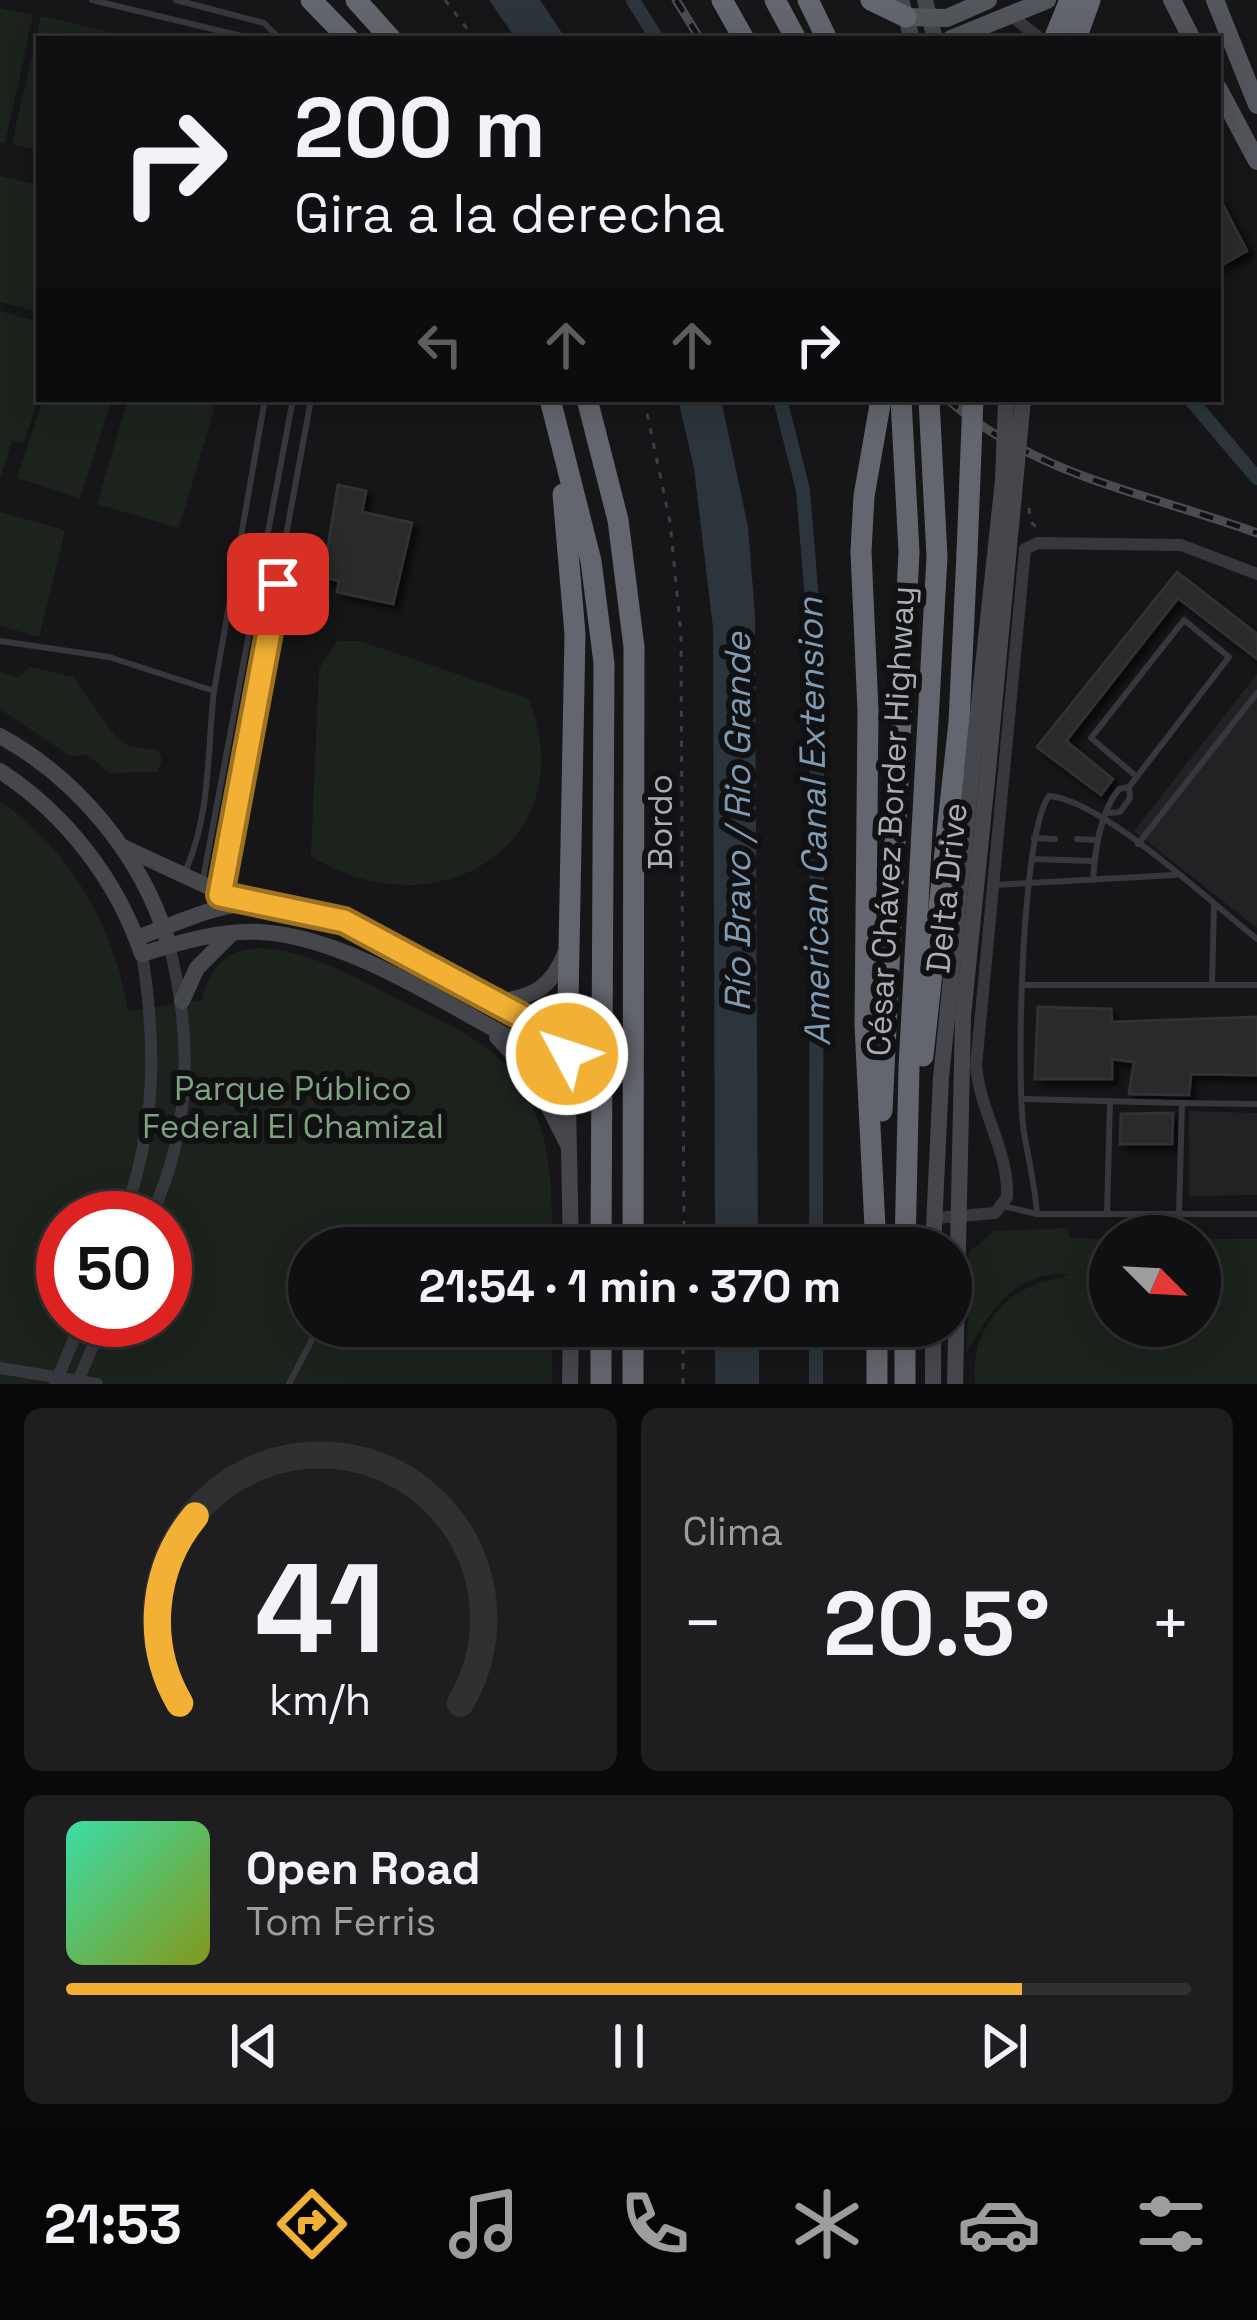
<!DOCTYPE html>
<html lang="es">
<head>
<meta charset="utf-8">
<style>
  :root { --surface:#101012; --page:#1e1e20; --text:#f1f3f6; --muted:#9c9d9f; --line:#303032; --accent:#f2b134 }
  body { margin:0; font-family:"Space Grotesk",sans-serif; background:var(--page); color:var(--text); height:100vh; display:flex; flex-direction:column; font-size:45px; white-space:nowrap }
  * { box-sizing:border-box; margin:0 }
  p { font-size:39px; color:var(--muted) }
  .icon { flex:none; width:66px; height:66px; fill:none; stroke:currentColor; stroke-width:2; stroke-linecap:round; stroke-linejoin:round }
  .map { position:relative; height:1384px; overflow:hidden }
  .side { display:flex; flex-direction:column; gap:24px; padding:24px; background:#09090a; flex:1 }
  .side>* { flex:none }
  .hud { position:absolute; left:36px; top:36px; width:1185px; height:366px; border-radius:0px; box-shadow:0 6px 30px #0003,0 0 0 3px var(--line); background:#101012; color:var(--text); overflow:hidden }
  .needle { width:78px; rotate:114deg }
  .tools { position:absolute; left:1089px; top:1215px; display:grid; gap:24px }
  .tools a { display:grid; place-items:center; width:132px; height:132px; border-radius:50%; background:var(--surface); box-shadow:0 6px 30px #0003,0 0 0 3px var(--line); font-size:60px }
  .speed { position:absolute; left:36px; top:1191px; display:flex; gap:24px; font-size:60px; font-weight:700; text-align:center }
  .speed>* { display:grid; place-content:center; width:156px; height:156px; border-radius:50%; background:var(--surface); box-shadow:0 6px 30px #0003,0 0 0 3px var(--line); line-height:1 }
  .speed .limit { border:18px solid #d22; background:#fff; color:#111 }
  .pin { position:absolute; display:grid; place-items:center; width:102px; height:102px; color:#fff; margin:-51px; border-radius:24px; box-shadow:0 6px 18px #0006 }
  .me { position:absolute; width:132px; margin:-66px; rotate:310deg; stroke-linejoin:round; filter:drop-shadow(0 0 9px #0008) }
  .turn { display:flex; align-items:center; gap:42px; height:252px; padding:0 60px; font-size:54px }
  .turn .icon { width:156px; height:156px; stroke-width:2.5 }
  .turn b { display:block; font-size:84px; line-height:102px }
  .lanes { display:flex; align-items:center; height:114px; padding:0 60px; background:#0003; justify-content:center; gap:60px; direction:ltr }
  .lanes .off { opacity:.35 }
  .big { font-size:90px; font-weight:600; line-height:1.1 }
  .side .card { flex:1; display:flex; flex-direction:column; justify-content:center; gap:18px; min-width:0; padding:0 42px; border-radius:18px; background:var(--page) }
  .side .dial { align-items:center; gap:0 }
  .dial svg { height:312px; overflow:visible; fill:none; stroke:var(--line); stroke-width:7; stroke-linecap:round; text-anchor:middle }
  .dial text { fill:var(--text); stroke:none }
  .song { display:flex; align-items:center; gap:36px }
  .cover { width:144px; height:144px; border-radius:18px; background:linear-gradient(135deg,hsl(160 70% 55%),hsl(70 70% 35%)) }
  .played { height:12px; border-radius:6px; background:linear-gradient(90deg,var(--accent) 85%,var(--line) 85%) }
  .keys { display:flex; justify-content:space-around; direction:ltr }
  .heat { display:flex; justify-content:space-between; align-items:center; font-size:66px; direction:ltr }
  .side .tiles { flex:1; display:grid; gap:24px; grid-template-columns:1fr 1fr }
  .card:last-child { grid-column:span 2 }
  .trip { position:absolute; left:288px; top:1227px; width:684px; height:120px; border-radius:60px; background:var(--surface); box-shadow:0 6px 30px #0003,0 0 0 3px var(--line); font-weight:600; line-height:120px; text-align:center }
  .menu { display:flex; height:192px; justify-content:space-around; align-items:center; background:#060607; color:var(--muted) }
  .menu .icon { width:84px; height:84px }
  .menu .selected { color:var(--accent) }
  .menu b { font-size:54px; color:var(--text) }
  .map>svg:first-child { display:block }
</style>
</head>
<body>
<div class="map">
<svg width="1257" height="1384" viewBox="0 0 1257 1384">
  <defs>
    <filter id="shadow"><feDropShadow dx="5.5" dy="5.5" stdDeviation="3" flood-color="#0009"/></filter>
  </defs>
  <rect width="100%" height="100%" fill="#161618"/>
  <g fill="#222225">
    <path d="M1257 674V928L1134 831Z"/>
    <path d="M1189 1111 1257 1113V1195L1189 1196Z"/>
  </g>
  <g fill="#1c231d" fill-rule="evenodd">
    <path d="M0 8 33 15 5 143 0 142Z"/>
    <path d="M41 16 140 39H39V150L12 144Z"/>
    <path d="M0 176 39 185V312L0 302Z"/>
    <path d="M0 311 39 322V396L24 443 12 441 0 479Z"/>
    <path d="M43 399H112L80 498 17 478Z"/>
    <path d="M128 399H217L179 528 97 504Z"/>
    <path d="M0 512 65 530 39 637 0 626Z"/>
    <path d="M337 641H360L528 698C587 843 435 935 311 856L319 669Z"/>
    <path d="M30 667 73 677 115 736 128 746 158 750 162 760 157 772 109 773 88 755 70 756 0 709V671L18 678Z"/>
    <path d="M0 801C72 852 113 925 128 1011L202 1000C223 900 342 971 395 998 437 1020 490 1039 517 1079 553 1132 552 1187 552 1248H309V1326H552V1384H0ZM63 1218H165V1320H63Z"/>
    <path d="M1068 1228 1069 1238 1110 1239V1326H1200V1239H1257V1384H975C970 1341 994 1300 1035 1285 1047 1280 1062 1279 1068 1274 1013 1270 991 1313 967 1351L969 1252 995 1231Z"/>
  </g>
  <g fill="#2c353c">
    <path d="M489 0H540L566 39H516Z"/>
    <path d="M678 399H721L748 527 755 615 758 1248H715L713 628 694 468Z"/>
    <rect x="715" y="1326" width="44" height="58"/>
  </g>
  <g fill="none" stroke-linecap="round" stroke-linejoin="round">
    <g stroke="#2c353c" stroke-width="14">
      <path d="M633 0 657 39"/>
      <path d="M780 399 803 490 817 661 816 1248"/>
      <path d="M1190 399 1257 478"/>
      <path d="M816 1384V1326"/>
    </g>
  </g>
  <g fill="#29292c" stroke="#303034" stroke-width="3" filter="url(#shadow)">
    <path d="M1218 195 1247 251 1218 267Z"/>
    <path d="M338 485 366 491 362 512 412 523 393 604 337 592 339 581 323 577Z"/>
    <path d="M1177 572 1257 634V659L1178 598 1066 741 1113 779 1101 795 1037 747Z"/>
    <path d="M1038 1007 1111 1009 1112 1022 1257 1017V1075L1191 1074 1189 1095 1129 1094 1134 1062 1112 1059V1079H1035Z"/>
    <path d="M1173 1113 1172 1144H1120L1121 1114Z"/>
  </g>
  <g fill="none" stroke-linecap="round" stroke-linejoin="round">
    <g stroke="#3d3f44" stroke-width="3" stroke-dasharray="6 9" stroke-linecap="butt">
      <path d="M445 0 475 39"/>
      <path d="M644 399 670 522 681 634 684 1248"/>
      <path d="M1029 508 1030 521 1038 529"/>
      <path d="M683 1384V1326"/>
    </g>
    <g stroke="#37383d" stroke-width="6">
      <path d="M92 0 254 39"/>
      <path d="M176 0 264 23 280 39"/>
      <path d="M0 641 109 657 214 691 265 399"/>
      <path d="M1110 813 1120 812 1130 798 1129 787"/>
      <path d="M1034 838 1055 839"/>
      <path d="M1077 839 1096 840"/>
      <path d="M1138 844 1257 693"/>
      <path d="M1032 859 1094 861"/>
      <path d="M186 870C211 812 207 752 214 691"/>
      <path d="M203 879 293 399"/>
      <path d="M1093 880C1095 849 1100 812 1119 789L1129 787 1229 657 1184 620 1091 738 1137 777"/>
      <path d="M993 885 1175 875"/>
      <path d="M221 891 311 399"/>
      <path d="M1257 939C1211 903 1103 800 1049 796 1021 832 1016 1081 1024 1133 1029 1161 1035 1186 1037 1214H1257"/>
      <path d="M1212 984 1214 906"/>
      <path d="M1024 985H1257"/>
      <path d="M1024 1099 1182 1103"/>
      <path d="M1003 1206 1037 1214"/>
      <path d="M1107 1214 1110 1102"/>
      <path d="M1179 1215 1182 1103 1257 1104"/>
      <path d="M289 1384 319 1326"/>
    </g>
    <g stroke="#37383d" stroke-width="12">
      <path d="M1010 15 1041 39"/>
      <path d="M123 1218C156 1128 157 1048 142 954"/>
      <path d="M150 1218C192 1130 193 1038 169 945"/>
      <path d="M934 1218 995 1213 1007 1197C1009 1151 980 1112 976 1066L1025 549 1038 543 1181 545 1257 574"/>
      <path d="M0 1368 97 1384"/>
      <path d="M77 1383 104 1320"/>
      <path d="M55 1384 82 1320"/>
    </g>
    <g stroke="#45474d" stroke-width="16">
      <path d="M901 0 912 39"/>
      <path d="M925 0 935 39"/>
      <path d="M0 736C77 778 141 855 167 939"/>
      <path d="M0 771C66 814 117 880 142 954 181 942 220 930 261 932 355 938 459 1014 543 1055L567 1054"/>
      <path d="M125 848 237 900"/>
      <path d="M137 938C229 903 245 889 344 921L532 1021 567 1054"/>
      <path d="M182 1001 197 968 230 935"/>
      <path d="M497 1002C533 997 551 988 565 954"/>
      <path d="M497 1037 532 1074 568 1145"/>
      <path d="M567 1054 571 1248"/>
      <path d="M933 1248 941 1078 972 769"/>
      <path d="M570 1384 571 1326"/>
      <path d="M933 1384V1326"/>
      <path d="M955 1384 963 1016 988 770"/>
    </g>
    <g stroke="#53555c" stroke-width="18">
      <path d="M1172 0 1192 39"/>
      <path d="M1215 0 1257 105"/>
      <path d="M906 17 947 18 988 0"/>
      <path d="M951 39 1047 0"/>
      <path d="M1218 88 1257 161"/>
    </g>
    <g stroke="#63666e" stroke-width="21">
      <path d="M311 0 349 39"/>
      <path d="M356 0 391 39"/>
      <path d="M722 0 744 39"/>
      <path d="M775 0 796 39"/>
      <path d="M808 0 827 39"/>
      <path d="M871 0 906 17"/>
      <path d="M1054 39 1070 0"/>
      <path d="M1076 39 1090 0"/>
      <path d="M550 399 591 561 604 663 601 1248"/>
      <path d="M587 399 618 520 634 647 633 1248"/>
      <path d="M563 494 575 634 567 1054"/>
      <path d="M923 1056 959 722 967 553"/>
      <path d="M882 1111 909 552 901 399"/>
      <path d="M876 1248 865 1025 868 711 861 551 864 496 881 399"/>
      <path d="M905 1248 909 1067 937 557 929 399"/>
      <path d="M601 1326V1384"/>
      <path d="M877 1326V1384"/>
      <path d="M633 1384V1326"/>
      <path d="M905 1384V1326"/>
    </g>
    <g stroke="#4a4c52" stroke-width="9">
      <g id="rail">
        <path d="M676 0 700 39"/>
        <path d="M947 399C1034 476 1151 494 1257 533"/>
      </g>
    </g>
    <use href="#rail" stroke="#111113" stroke-width="4.5" stroke-dasharray="14" stroke-linecap="butt"/>
    <g stroke="#45474d" stroke-width="16">
      <path d="M972 769 1003 480 1006 399"/>
      <path d="M988 770 1023 399"/>
    </g>
    <path stroke="#63666e" stroke-width="21" d="M967 553 973 399"/>
  </g>
  <g fill="none" stroke-linecap="round" stroke-linejoin="round">
    <g stroke="#9d7322" stroke-width="30">
      <path id="route" d="M278 584 220 895 344 921 532 1022 567 1054"/>
    </g>
    <use href="#route" stroke="#f2b134" stroke-width="21"/>
  </g>
  <g text-anchor="middle" stroke-width="12" stroke-linejoin="round" paint-order="stroke">
    <g font-size="33" fill="#a8adb8" stroke="#111113">
      <text transform="translate(890 821) rotate(-87)" y="12">César Chávez Border Highway</text>
      <text transform="translate(660 822) rotate(-90)" y="12">Bordo</text>
      <text transform="translate(946 888) rotate(-84)" y="12">Delta Drive</text>
    </g>
    <g font-size="33" fill="#7fa381" stroke="#111113">
      <text x="293" y="1100">Parque Público<tspan x="293" dy="38">Federal El Chamizal</tspan></text>
    </g>
    <g font-size="36" font-style="italic" fill="#7f9bb3" stroke="#111113">
      <text transform="translate(737 822) rotate(-90)" y="13">Río Bravo / Rio Grande</text>
      <text transform="translate(813 822) rotate(-91)" y="13">American Canal Extension</text>
    </g>
  </g>
</svg>
<div class="tools">
<a><svg class="needle" viewBox="-14 -14 28 28"><path d="M0-13l5 13h-10z" fill="#e53935"/><path d="M0 13l5-13h-10z" fill="#9c9d9f"/></svg></a>
</div>
<div class="speed"><div class="limit">50</div></div>
<div class="pin" style="left:278px;top:584px;background:#d93025"><svg class="icon" aria-label="arrive" viewBox="0 0 24 24"><path d="M6 21V4h12l-3 4 3 4H6"/></svg></div>
<svg class="me" style="left:567px;top:1054px" viewBox="-20 -20 40 40"><circle r="17" fill="#f2b134" stroke="#fff" stroke-width="3"/><path d="M0-11L8 9 0 5-8 9z" fill="#fff"/></svg>
<div class="trip">21:54 · 1 min · 370 m</div>
<div class="hud">
<div class="turn"><svg class="icon" aria-label="right" viewBox="0 0 24 24"><path d="M7 20v-9h11M14 6l5 5-5 5"/></svg><div><b>200 m</b>Gira a la derecha</div></div>
<div class="lanes"><svg class="icon off" aria-label="left" viewBox="0 0 24 24"><path d="M17 20v-9H6M10 6l-5 5 5 5"/></svg><svg class="icon off" aria-label="ahead" viewBox="0 0 24 24"><path d="M12 20V5M6 11l6-6 6 6"/></svg><svg class="icon off" aria-label="ahead" viewBox="0 0 24 24"><path d="M12 20V5M6 11l6-6 6 6"/></svg><svg class="icon" aria-label="right" viewBox="0 0 24 24"><path d="M7 20v-9h11M14 6l5 5-5 5"/></svg></div>
</div>
</div>
<section class="side">
<div class="tiles">
<div class="card dial"><svg viewBox="0 0 100 80">
<path d="M14 69A42 42 0 1 1 86 69"/>
<path d="M14 69A42 42 0 0 1 18 21" stroke="#f2b134"/>
<text x="50" y="56" font-size="32" font-weight="700">41</text>
<text x="50" y="72" font-size="11">km/h</text>
</svg></div>
<div class="card"><p>Clima</p>
<div class="heat"><a>−</a><b class="big">20.5°</b><a>+</a></div>
</div>
<div class="card">
<div class="song"><i class="cover"></i><div><b>Open Road</b><p>Tom Ferris</p></div></div>
<div class="played"></div>
<div class="keys"><svg class="icon" aria-label="previous" viewBox="0 0 24 24"><path d="M18 5L8 12l10 7zM5 5v14"/></svg><svg class="icon" aria-label="pause" viewBox="0 0 24 24"><path d="M8 5v14M16 5v14"/></svg><svg class="icon" aria-label="next" viewBox="0 0 24 24"><path d="M6 5l10 7-10 7zM19 5v14"/></svg></div>
</div>
</div>
</section>
<nav class="menu">
<b>21:53</b>
<svg class="icon selected" aria-label="directions" viewBox="0 0 24 24"><path d="M12 3l9 9-9 9-9-9zM9 14v-3h6M13 9l2 2-2 2"/></svg>
<svg class="icon" aria-label="music" viewBox="0 0 24 24"><path d="M9 18V5l10-2v13"/><circle cx="6" cy="18" r="3"/><circle cx="16" cy="16" r="3"/></svg>
<svg class="icon" aria-label="phone" viewBox="0 0 24 24"><path d="M5 4h4l2 5-3 2q2 4 5 5l2-3 5 2v4C11 20 4 13 5 4z"/></svg>
<svg class="icon" aria-label="climate" viewBox="0 0 24 24"><path d="M12 3v18M4 7l16 10M4 17L20 7"/></svg>
<svg class="icon" aria-label="car" viewBox="0 0 24 24"><path d="M5 17H2v-5l4-1 3-4h7l3 4 3 1v5h-3M9 17h6M6 11h13"/><circle cx="7" cy="17" r="2"/><circle cx="17" cy="17" r="2"/></svg>
<svg class="icon" aria-label="filters" viewBox="0 0 24 24"><path d="M4 7h16M4 17h16"/><circle cx="9" cy="7" r="2"/><circle cx="15" cy="17" r="2"/></svg>
</nav>
</body>
</html>
